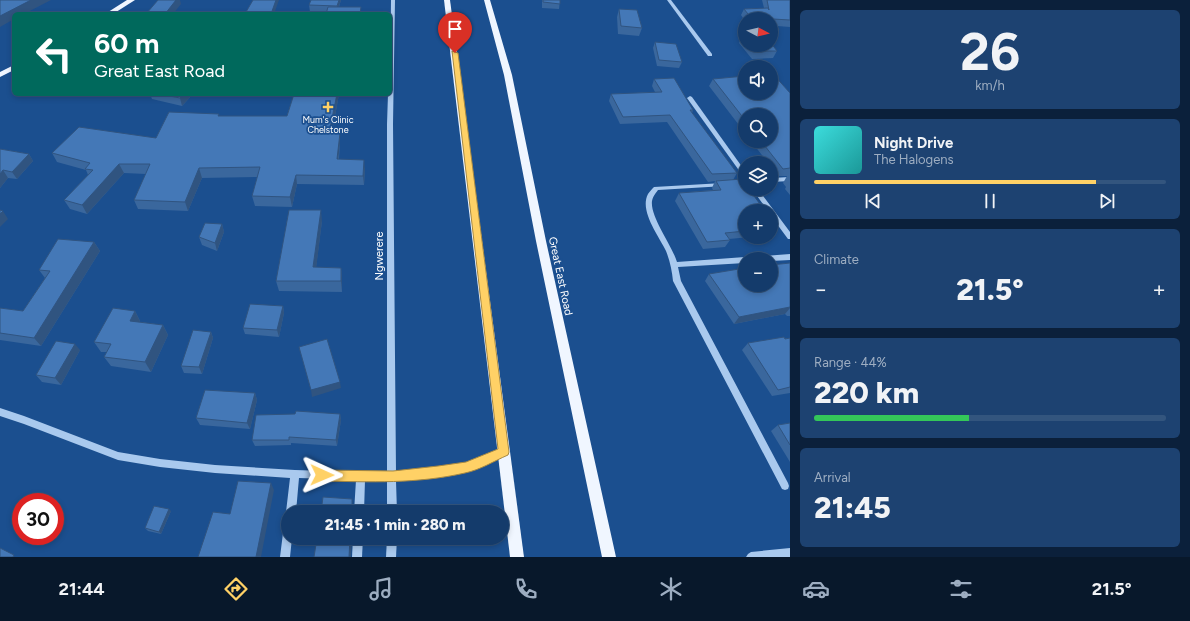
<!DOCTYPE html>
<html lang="en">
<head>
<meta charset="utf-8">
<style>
  :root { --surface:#143b6b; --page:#1d4271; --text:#f1f3f6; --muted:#9dadc1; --line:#33557e; --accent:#ffd166 }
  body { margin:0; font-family:Figtree,sans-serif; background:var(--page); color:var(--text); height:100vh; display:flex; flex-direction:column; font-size:15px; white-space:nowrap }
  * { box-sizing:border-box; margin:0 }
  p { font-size:13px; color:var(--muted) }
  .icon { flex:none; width:22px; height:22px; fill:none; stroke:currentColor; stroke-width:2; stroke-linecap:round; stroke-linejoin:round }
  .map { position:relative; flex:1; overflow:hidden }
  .drawer { display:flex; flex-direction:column; gap:10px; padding:10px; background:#0b203b; width:400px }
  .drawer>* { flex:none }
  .guide { position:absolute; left:12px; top:12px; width:380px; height:84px; border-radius:6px; box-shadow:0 2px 6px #0003,0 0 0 1px var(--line); background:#00695c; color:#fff; overflow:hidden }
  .needle { width:26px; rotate:97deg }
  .fabs { position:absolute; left:738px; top:12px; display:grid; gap:8px }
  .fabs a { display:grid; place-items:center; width:40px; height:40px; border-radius:50%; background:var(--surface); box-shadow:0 2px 6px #0003,0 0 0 1px var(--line); font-size:20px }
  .speed { position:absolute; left:12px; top:493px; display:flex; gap:8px; font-size:20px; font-weight:700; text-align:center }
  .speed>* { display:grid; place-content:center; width:52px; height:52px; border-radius:50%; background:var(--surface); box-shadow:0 2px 6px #0003,0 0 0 1px var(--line); line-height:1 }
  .speed .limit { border:6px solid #d22; background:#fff; color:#111 }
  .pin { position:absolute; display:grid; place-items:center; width:34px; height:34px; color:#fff; margin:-41px -17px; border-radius:50% 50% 50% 0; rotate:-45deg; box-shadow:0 0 4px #0007 }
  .pin .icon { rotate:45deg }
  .me { position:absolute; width:44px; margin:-22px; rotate:91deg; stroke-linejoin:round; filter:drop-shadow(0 0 3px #0008) }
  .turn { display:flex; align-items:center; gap:14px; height:84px; padding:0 16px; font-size:18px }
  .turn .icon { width:52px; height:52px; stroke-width:2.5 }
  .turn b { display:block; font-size:28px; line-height:34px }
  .big { font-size:30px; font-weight:800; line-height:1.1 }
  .drawer .tile { flex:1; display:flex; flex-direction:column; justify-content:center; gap:6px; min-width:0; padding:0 14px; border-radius:6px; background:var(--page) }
  .drawer .dial { align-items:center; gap:0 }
  .dial b { font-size:52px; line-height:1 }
  .song { display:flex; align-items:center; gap:12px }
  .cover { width:48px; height:48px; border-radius:6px; background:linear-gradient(135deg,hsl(180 70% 55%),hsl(180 70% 35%)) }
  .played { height:4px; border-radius:2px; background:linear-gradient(90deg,var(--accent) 80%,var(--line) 80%) }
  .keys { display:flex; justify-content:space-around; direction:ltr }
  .heat { display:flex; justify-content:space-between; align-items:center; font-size:22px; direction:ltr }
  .charge { height:6px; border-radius:3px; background:linear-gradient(90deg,#34c759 44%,var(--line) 0) }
  .trip { position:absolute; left:281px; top:505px; width:228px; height:40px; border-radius:20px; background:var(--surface); box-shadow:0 2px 6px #0003,0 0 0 1px var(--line); font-weight:800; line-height:40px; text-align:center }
  .tab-bar { display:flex; height:64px; justify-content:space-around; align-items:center; background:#08182b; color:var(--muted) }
  .tab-bar .icon { width:28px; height:28px }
  .tab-bar .on { color:var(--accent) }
  .tab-bar b { font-size:18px; color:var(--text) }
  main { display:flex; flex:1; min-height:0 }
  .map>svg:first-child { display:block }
</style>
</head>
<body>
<main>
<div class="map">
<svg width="790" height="557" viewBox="0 0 790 557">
  <rect width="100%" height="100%" fill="#1b4f8f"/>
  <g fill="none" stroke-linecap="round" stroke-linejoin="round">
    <g fill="#a9c9ee" fill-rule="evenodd">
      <path d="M391 0H395L393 124 396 472 466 463 504 447 507 448 508 451 507 454 466 471 396 481 397 512H387V481L365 480 364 512H354L356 480 299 478 296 512H288V515L286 512 290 478 215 473 160 467 118 460 24 424 0 416V408L24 416 118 452 160 459 215 465 295 470 387 473V124L388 94H390Z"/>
      <path d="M667 0H671L712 54V56H708Z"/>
      <path d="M690 96 692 97 745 171V177L743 176 687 98Z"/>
      <path d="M790 177V181L771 182V178Z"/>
      <path d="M723 183 725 184 726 185 725 186 658 190C655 194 653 196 652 201 650 217 672 245 677 262L745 257 748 259H745V263L678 267 681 281 788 483 789 486 788 489 785 490 782 489 673 281C672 271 670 261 666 251 659 236 639 211 648 194 650 191 652 189 654 187Z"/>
      <path d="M752 189H758L790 232V239H788L771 216V211H768Z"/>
      <path d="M790 254V260L771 261V259H761L764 256Z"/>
      <path d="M288 528V538H292L290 557H280L283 533 285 530Z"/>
      <path d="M353 538H363L362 557H352Z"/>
      <path d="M387 538H397L396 557H386Z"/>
      <path d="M790 548V557H746L748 554 751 552Z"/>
    </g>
    <g fill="#f0f6ff" fill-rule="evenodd">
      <path d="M127 0H135L113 14H105Z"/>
      <path d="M444 0H450L524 557H510Z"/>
      <path d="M484 0H490L512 75 546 241 616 557H602L536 241 504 75Z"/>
      <path d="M14 65V70L0 77V72Z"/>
    </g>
  </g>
  <g fill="#3a679d">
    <path d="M311 0H341L339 7 327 13 310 12 309 5Z"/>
    <path d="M542 0H560L559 9 542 8Z"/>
    <path d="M762 0H790V27L777 26 779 30 775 37 771 36V19H745V21L741 15 744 9 764 8Z"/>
    <path d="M619 9 642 28 639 36 618 34 617 17Z"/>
    <path d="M743 35H745V45H771L777 51 773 58 752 59 739 43Z"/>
    <path d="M655 42 682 62 679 68 657 66 653 48Z"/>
    <path d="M654 79 693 110 692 113 737 173 733 180 745 211V237H750L729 239 730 240 725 247 703 249 675 201 679 193 713 190 712 188 715 181 708 182 667 122 620 124 609 101 611 94 655 92 652 86Z"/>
    <path d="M713 79 790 93V195L785 189 786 187 783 183 787 176H778L771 167V163H768L751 141H771L745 115V133L709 86Z"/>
    <path d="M150 94H193L182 106 152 99Z"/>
    <path d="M294 94H339L332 133H340V143L339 159 365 169 364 185 297 184 292 207 255 206 252 196 258 177 202 178 188 211 138 209 134 200 146 174 124 173 87 214 70 209 64 200 88 175 86 170 57 162 52 153 156 138 219 116H287Z"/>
    <path d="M0 149 29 154 33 161 17 179 8 178 0 188Z"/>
    <path d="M771 219 777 227 772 235H771Z"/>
    <path d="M322 221 316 267 341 268 342 278V292L279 291 276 281Z"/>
    <path d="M222 224 224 232 217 251 202 245 199 237Z"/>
    <path d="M94 242 100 251 41 346 0 340V308L23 311 45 278 39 270Z"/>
    <path d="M790 263V316H787L785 314 734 324 705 281 709 274Z"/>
    <path d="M283 306 284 313 279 337 245 334 243 328Z"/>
    <path d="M135 311 140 321V322L163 325 168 335 151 372 111 366 104 357 107 352H101L94 342Z"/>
    <path d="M211 332 213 338 202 374 184 373 181 366Z"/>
    <path d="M790 338V393L772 396 742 350 748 343Z"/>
    <path d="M80 350 61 385 42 382 36 375Z"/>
    <path d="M255 393 257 400 250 429 200 425 196 418Z"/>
    <path d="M340 414 341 420 337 446 291 443V445L255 446 252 440Z"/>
    <path d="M790 423V462L771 431 778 425Z"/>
    <path d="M171 511 161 534 148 531 145 528Z"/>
  </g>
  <g fill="#305480">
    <path d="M31 0H51L24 14H14V19L0 27V16Z"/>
    <path d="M176 0H180L181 4 173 14H165Z"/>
    <path d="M276 0H279L274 14H271Z"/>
    <path d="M339 0H341L337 13V6Z"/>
    <path d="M184 94H193L182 106 180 98Z"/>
    <path d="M337 94H339L330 143 329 133Z"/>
    <path d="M340 133V143L337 169V159Z"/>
    <path d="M29 154 33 161 17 179 12 172Z"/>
    <path d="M364 160 365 169 364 185 363 176Z"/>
    <path d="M119 164 124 173 87 214 82 205Z"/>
    <path d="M199 168 202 178 188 211 185 202Z"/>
    <path d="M3 170 8 178 0 188V174Z"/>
    <path d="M296 175 297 184 292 207 290 197Z"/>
    <path d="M321 210 322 221 315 278 313 267Z"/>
    <path d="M3 211 8 219 0 227V214Z"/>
    <path d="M222 224 224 232 217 251 215 243Z"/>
    <path d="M94 242 100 251 41 346 34 338Z"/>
    <path d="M341 268 342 278V292L341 281Z"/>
    <path d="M283 306 284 313 279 337 277 330Z"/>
    <path d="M790 307V308L785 314 734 324 739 317Z"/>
    <path d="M135 311 140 321 136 331 130 321Z"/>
    <path d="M163 325 168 335 151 372 145 362Z"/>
    <path d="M211 332 213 338 202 374 199 367Z"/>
    <path d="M75 344 80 350 61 385 55 378Z"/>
    <path d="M340 382 341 388 312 397 311 390Z"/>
    <path d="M255 393 257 400 250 429 247 423Z"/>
    <path d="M340 414 341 420 337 446 336 440Z"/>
    <path d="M271 483 274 490 261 557H256Z"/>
    <path d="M169 509 171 511 161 534 159 532Z"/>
    <path d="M350 538H352L351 557H349Z"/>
  </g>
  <g fill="#4478b7" stroke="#305480">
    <path d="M0 0H31L0 16Z"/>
    <path d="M158 0H176L165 14H146Z"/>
    <path d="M253 0H276L271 14H256L246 12Z"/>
    <path d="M311 0H339L337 6 309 5Z"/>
    <path d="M543 0H560V4L543 2Z"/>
    <path d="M767 0H790V20L773 19 779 30 771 29V19H752L744 9 768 8 769 10Z"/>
    <path d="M328 7H361L360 14H326Z"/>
    <path d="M619 9 637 10 642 28 621 26Z"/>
    <path d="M655 42 676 44 682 62 659 60Z"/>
    <path d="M771 43 777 51H755L750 45H771Z"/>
    <path d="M773 74 790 93V168L783 169 761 141H771V115H745V120L713 79 745 76V93H771V75Z"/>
    <path d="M674 78 693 110H690L737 173 712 174 670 115 623 117 611 94 662 92 654 79Z"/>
    <path d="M159 94H184L180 98Z"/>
    <path d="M294 94H337L329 133H340L337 159 364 160 363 176 296 175 290 197 252 196 260 167 199 168 185 202 134 200 150 164H119L82 205 64 200 93 170 85 169 90 163 52 153 79 127 156 138 169 112 219 114 218 116H287Z"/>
    <path d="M0 149 29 154 12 172 3 170 0 174Z"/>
    <path d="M742 179 745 183V189H749L765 211H745V231L725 233 730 240 707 242 679 193 721 190 716 181Z"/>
    <path d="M0 210 3 211 0 214Z"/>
    <path d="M289 210H321L313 267 341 268V281H276Z"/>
    <path d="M771 219 777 227 771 228Z"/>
    <path d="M205 223 222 224 215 243 199 237Z"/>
    <path d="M58 239 94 242 34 338 0 333V308L23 311 50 271 39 270Z"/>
    <path d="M790 263V307L739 317 709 274 745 268V285H771V265Z"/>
    <path d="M250 304 283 306 277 330 243 328Z"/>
    <path d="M113 308 135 311 130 321 163 325 145 362 104 357 111 344 94 342Z"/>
    <path d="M193 330 211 332 199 367 181 366Z"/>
    <path d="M784 337 785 339 790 338V387L778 390 748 343Z"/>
    <path d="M327 339 340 382 311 390 299 347Z"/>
    <path d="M56 341 75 344 55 378 36 375Z"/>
    <path d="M205 390 255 393 247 423 196 418Z"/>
    <path d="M296 411 340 414 336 440 289 437V440H252L256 415 295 414Z"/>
    <path d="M790 423V445L778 425Z"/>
    <path d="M238 481 271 483 256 557H198L213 512 230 514Z"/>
    <path d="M323 497 352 499V506H356L355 512H321Z"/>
    <path d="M154 506 169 509 159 532 145 528Z"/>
    <path d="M317 538H350L349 557H314Z"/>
    <path d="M0 548 14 555 13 557H0Z"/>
  </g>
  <path fill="#ffd166" stroke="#a68842" d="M452 51 458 53 509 452 508 455C494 461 480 470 465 473 417 484 370 482 322 481L318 479 316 475 318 471 322 470 393 471 438 466 466 462 498 449Z"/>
  <path fill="#ffd166" stroke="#1b4f8f" stroke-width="1.5" d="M326 101h4v4h4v4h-4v4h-4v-4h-4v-4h4z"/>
  <g text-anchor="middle" stroke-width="3.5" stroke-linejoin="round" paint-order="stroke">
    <g font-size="9" fill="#fff" stroke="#1b4f8f">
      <text x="328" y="123">Mum's Clinic<tspan x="328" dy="10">Chelstone</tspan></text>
    </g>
    <g font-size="11" fill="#fff" stroke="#1b4f8f">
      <text transform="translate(379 256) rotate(-90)" y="4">Ngwerere</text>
      <text transform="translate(561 276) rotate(78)" y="4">Great East Road</text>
    </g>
  </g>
</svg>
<div class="fabs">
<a><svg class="needle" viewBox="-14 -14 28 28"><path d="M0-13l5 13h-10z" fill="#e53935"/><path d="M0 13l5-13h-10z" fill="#9dadc1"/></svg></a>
<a><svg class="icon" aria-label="sound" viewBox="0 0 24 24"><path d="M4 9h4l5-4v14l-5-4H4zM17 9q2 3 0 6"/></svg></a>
<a><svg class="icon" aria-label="search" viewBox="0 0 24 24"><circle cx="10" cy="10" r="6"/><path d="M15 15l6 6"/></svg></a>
<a><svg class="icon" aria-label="layers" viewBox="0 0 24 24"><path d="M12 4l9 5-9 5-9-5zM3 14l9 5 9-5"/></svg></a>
<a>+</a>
<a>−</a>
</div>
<div class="speed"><div class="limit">30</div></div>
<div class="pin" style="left:455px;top:53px;background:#d93025"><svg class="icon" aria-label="arrive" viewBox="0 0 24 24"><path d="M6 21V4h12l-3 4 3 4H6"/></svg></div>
<svg class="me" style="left:322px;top:475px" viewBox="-20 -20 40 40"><path d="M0-17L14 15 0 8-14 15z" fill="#ffd166" stroke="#fff" stroke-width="4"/></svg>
<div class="trip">21:45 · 1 min · 280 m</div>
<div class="guide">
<div class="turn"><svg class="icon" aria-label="left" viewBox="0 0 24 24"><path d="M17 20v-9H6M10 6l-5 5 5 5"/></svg><div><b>60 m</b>Great East Road</div></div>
</div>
</div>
<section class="drawer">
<div class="tile dial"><b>26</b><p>km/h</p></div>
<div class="tile">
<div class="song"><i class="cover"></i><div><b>Night Drive</b><p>The Halogens</p></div></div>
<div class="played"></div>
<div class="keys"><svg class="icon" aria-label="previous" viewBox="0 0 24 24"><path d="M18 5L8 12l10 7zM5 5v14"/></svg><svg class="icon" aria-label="pause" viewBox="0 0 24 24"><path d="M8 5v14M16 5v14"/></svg><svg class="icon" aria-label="next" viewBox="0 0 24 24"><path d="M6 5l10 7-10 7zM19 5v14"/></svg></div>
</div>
<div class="tile"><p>Climate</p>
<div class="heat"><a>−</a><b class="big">21.5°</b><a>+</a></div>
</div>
<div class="tile"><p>Range · 44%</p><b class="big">220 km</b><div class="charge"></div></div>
<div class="tile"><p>Arrival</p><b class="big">21:45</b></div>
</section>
</main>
<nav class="tab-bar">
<b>21:44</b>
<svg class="icon on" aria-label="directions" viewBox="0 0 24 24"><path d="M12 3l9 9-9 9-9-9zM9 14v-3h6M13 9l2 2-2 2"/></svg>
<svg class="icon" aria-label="music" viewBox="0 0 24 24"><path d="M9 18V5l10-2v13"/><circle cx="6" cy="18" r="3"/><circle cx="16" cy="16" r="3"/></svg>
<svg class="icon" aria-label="phone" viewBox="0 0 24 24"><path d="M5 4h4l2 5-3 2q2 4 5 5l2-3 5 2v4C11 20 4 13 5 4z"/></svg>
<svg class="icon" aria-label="climate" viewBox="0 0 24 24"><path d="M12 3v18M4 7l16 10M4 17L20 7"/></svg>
<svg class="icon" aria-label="car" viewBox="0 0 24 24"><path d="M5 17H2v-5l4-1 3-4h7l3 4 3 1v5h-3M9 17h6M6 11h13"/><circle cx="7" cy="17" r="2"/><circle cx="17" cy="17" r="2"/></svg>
<svg class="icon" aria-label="filters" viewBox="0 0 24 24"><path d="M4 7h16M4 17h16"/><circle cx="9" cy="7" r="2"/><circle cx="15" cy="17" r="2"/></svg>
<b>21.5°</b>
</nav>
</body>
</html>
